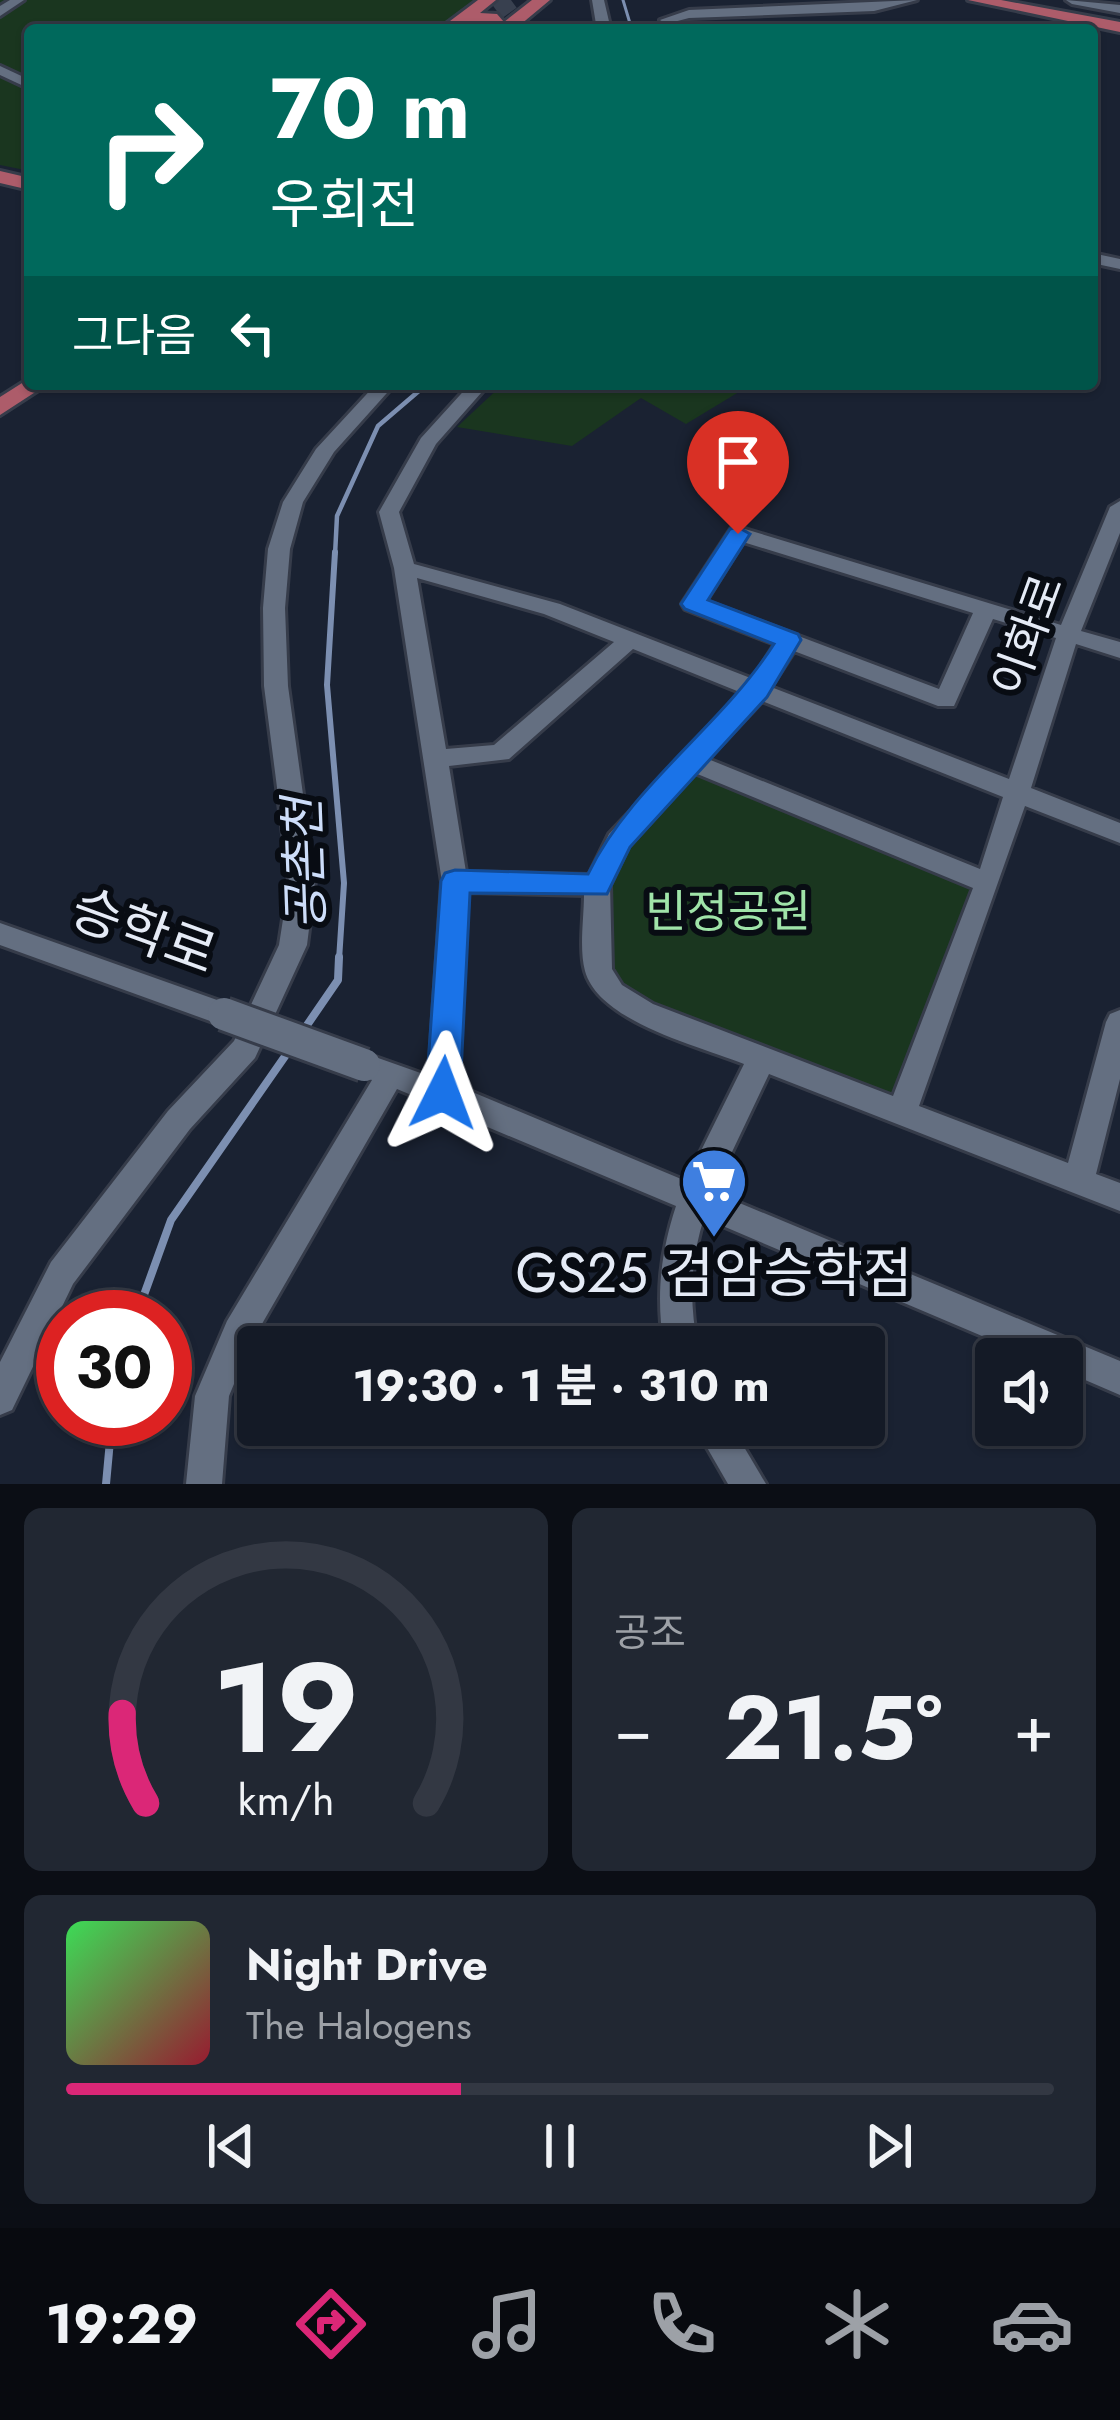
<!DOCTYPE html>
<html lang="ko">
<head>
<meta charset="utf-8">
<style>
  :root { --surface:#141a26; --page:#212732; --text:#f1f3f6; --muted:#9da1a7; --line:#333843; --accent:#db2777 }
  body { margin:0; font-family:Jost,"Noto Sans KR",sans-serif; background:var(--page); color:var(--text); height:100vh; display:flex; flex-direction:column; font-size:45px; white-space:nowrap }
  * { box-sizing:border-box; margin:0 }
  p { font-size:39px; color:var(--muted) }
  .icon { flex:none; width:66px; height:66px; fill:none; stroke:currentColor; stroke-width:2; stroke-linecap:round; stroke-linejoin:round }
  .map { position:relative; height:1484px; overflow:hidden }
  .side { display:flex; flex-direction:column; gap:24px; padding:24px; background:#0b0e15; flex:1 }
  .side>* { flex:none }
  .guide { position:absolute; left:24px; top:24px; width:1074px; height:366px; border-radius:12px; box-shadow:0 3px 9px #0004,0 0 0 3px var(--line); background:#00695c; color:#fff; overflow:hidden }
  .buttons { position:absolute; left:975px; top:1338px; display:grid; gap:24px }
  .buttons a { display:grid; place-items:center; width:108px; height:108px; border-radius:12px; background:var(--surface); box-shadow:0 3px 9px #0004,0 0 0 3px var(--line); font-size:60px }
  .speed { position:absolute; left:36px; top:1290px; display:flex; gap:24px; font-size:60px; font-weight:700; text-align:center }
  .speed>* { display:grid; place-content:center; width:156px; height:156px; border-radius:50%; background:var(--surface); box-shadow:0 3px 9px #0004,0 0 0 3px var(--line); line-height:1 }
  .speed .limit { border:18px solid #d22; background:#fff; color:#111 }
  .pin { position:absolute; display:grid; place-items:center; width:102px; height:102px; color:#fff; margin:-123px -51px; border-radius:50% 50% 50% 0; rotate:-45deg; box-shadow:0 0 12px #0007 }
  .pin .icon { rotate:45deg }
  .me { position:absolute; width:132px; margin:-66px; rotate:3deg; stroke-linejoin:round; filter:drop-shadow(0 0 9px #0008) }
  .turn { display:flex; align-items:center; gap:42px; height:252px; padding:0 48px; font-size:54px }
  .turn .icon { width:156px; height:156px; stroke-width:2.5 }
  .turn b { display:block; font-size:84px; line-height:102px }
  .then { display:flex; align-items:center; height:114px; padding:0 48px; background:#0003; gap:24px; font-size:45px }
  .big { font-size:90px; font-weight:700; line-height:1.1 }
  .side .tile { flex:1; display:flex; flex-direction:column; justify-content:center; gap:18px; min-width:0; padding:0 42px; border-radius:18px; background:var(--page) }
  .side .dial { align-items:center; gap:0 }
  .dial svg { height:312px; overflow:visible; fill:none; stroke:var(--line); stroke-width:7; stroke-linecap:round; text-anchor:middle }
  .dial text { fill:var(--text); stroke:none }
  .song { display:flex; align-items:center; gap:36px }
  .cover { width:144px; height:144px; border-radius:18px; background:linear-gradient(135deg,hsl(130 70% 55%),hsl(350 70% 35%)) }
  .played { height:12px; border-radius:6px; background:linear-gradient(90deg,var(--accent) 40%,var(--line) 40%) }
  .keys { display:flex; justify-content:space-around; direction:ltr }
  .heat { display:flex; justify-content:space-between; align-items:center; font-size:66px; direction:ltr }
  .side .tiles { flex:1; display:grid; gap:24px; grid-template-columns:1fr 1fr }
  .tile:last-child { grid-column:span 2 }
  .trip { position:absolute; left:237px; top:1326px; width:648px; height:120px; border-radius:12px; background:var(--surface); box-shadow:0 3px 9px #0004,0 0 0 3px var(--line); font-weight:700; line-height:120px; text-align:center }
  .menu { display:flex; height:192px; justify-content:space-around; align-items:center; background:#080a0f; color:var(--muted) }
  .menu .icon { width:84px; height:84px }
  .menu .current { color:var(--accent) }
  .menu b { font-size:54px; color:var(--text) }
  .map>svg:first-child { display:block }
</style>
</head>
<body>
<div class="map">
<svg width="1120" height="1484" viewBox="0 0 1120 1484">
  <rect width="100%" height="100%" fill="#1a2232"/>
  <g fill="#1a361f">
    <path d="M0 0H479L439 30H30V171L0 165Z"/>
    <path d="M503 384H752L686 424 641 398 572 446 457 427Z"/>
    <path d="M693 765 984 884 899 1107 645 1009 603 969 600 885 622 842Z"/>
  </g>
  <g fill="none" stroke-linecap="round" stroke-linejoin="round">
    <path stroke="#7c8fb1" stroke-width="3" d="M623 0 632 30"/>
    <path stroke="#7c8fb1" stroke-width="4.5" d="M335 555 337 516 378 426 427 384"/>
    <path stroke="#7c8fb1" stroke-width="6" d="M335 552 327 685 344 883 339 960"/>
    <g stroke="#7c8fb1" stroke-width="8">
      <path d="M303 1031 338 980 339 957"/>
      <path d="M136 1317 171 1220 288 1052"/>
      <path d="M106 1484 112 1419"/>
    </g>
    <path stroke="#38404f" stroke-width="18" stroke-dasharray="18 9" stroke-linecap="butt" d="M475 27 512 0"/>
    <g stroke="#363c4a" stroke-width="6">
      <g id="minor">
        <path d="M10 0H24L0 16V6Z"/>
        <path d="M592 0H604L611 30H597Z"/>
        <path d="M917 0 874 11 689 18 666 24 660 20 689 10Z"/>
        <path d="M1066 0 1120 5V13L1072 4Z"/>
        <path d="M0 66 30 80V89L0 75Z"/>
        <path d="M1092 253 1120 259V269L1092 263Z"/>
        <path d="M376 384H395L334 452 303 502 290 549 285 608 288 686 315 881 307 945 255 1058 190 1129 73 1284 12 1410 0 1415V1362L51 1262 168 1111 234 1041 279 945 289 881 264 686 263 608 268 549 283 502 316 449Z"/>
        <path d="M470 384H489L436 444 399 512 414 564 560 604 753 679 775 644 685 609 682 604 731 529H745L1061 625 1110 507 1120 501V533L1081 631 1120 642V658L1076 644 1031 788 1120 823V843L1025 806 919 1106 1068 1163 1106 1022 1110 1014 1120 1010V1079L1096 1174 1120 1183V1211L769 1074 713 1192 1120 1361V1395L1062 1370V1359H1036L704 1218C690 1262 689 1302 698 1347H664C656 1297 660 1255 676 1206L397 1089 251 1343 229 1396 222 1484H186L195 1396 227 1321 372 1080 354 1074 350 1065 354 1056 364 1053 429 1076 442 882 394 568 379 512 421 438ZM743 542 973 613 939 689 706 601ZM417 578 544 614 614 642 494 745 446 749ZM993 619 1056 638 1009 779 771 687 794 651 938 706H954ZM633 649 742 693 609 834 589 875 466 872 449 766 509 759ZM762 701 1003 797 980 869 708 759ZM695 773 973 888 893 1096 653 1004 622 985 612 969 610 885 628 847ZM468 892 584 895C584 918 579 949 585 971 599 1022 699 1046 744 1064L686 1181 458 1086Z"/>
        <path d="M0 923 234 1006 238 1014 234 1022 224 1026 0 945Z"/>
        <path d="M694 1425H731L766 1484H728Z"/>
      </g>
    </g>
    <g stroke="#363c4a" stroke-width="6">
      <g id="major">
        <path d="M478 0H496L480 13 497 14 504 22 532 0H550L514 30H493L487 22 438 30Z"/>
        <path d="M968 0H1001L1120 22V32Z"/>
        <path d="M0 171 30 178V190L0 183Z"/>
        <path d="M30 378V384H44L40 389 0 415V397Z"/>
      </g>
    </g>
    <use href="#minor" fill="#646f81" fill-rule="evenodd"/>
    <use href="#major" fill="#ad5c6a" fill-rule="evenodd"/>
    <g stroke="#363c4a" stroke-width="38" stroke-linecap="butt">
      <path id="minor-bridge" d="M224 1014 364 1065"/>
    </g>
    <use href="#minor-bridge" stroke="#646f81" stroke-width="32"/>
  </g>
  <path fill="#1a73e8" stroke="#114b97" stroke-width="3" d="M738 527 750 534 708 600 798 634 801 640 767 697 630 847 607 894 470 893 460 1093 455 1103 443 1107 431 1103 426 1093 441 881 445 873 455 870 588 874C631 785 721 727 774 644L685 609 681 604 730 529Z"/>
  <defs>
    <g id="supermarket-pin" transform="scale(3.45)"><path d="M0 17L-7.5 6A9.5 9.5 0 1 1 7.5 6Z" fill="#3f7fe0" stroke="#080c13"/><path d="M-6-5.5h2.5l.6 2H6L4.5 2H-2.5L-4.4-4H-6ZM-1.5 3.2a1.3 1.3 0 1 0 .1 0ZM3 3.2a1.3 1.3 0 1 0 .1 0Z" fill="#fff"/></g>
  </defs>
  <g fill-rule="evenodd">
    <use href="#supermarket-pin" x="714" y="1181"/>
  </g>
  <g text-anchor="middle" stroke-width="12" stroke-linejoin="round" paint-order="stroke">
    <g font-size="45" fill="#e5ebf6" stroke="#080c13">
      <text transform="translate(1027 635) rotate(-70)" y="16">이화로</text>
    </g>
    <g font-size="45" fill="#a0e4a9" stroke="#080c13">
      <text x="728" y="927">빈정공원</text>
    </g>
    <g font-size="48" font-style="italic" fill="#cdddf9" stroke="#080c13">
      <text transform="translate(304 864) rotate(-92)" y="17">공촌천</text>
    </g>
    <g font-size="54" fill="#e5ebf6" stroke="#080c13">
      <text transform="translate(144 931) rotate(20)" y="19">승학로</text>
    </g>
    <g font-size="54" fill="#e5ebf6" stroke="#080c13">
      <text x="714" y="1292">GS25 검암승학점</text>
    </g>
  </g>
</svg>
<div class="buttons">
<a><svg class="icon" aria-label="sound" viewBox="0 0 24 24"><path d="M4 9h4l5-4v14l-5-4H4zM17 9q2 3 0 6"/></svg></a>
</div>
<div class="speed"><div class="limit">30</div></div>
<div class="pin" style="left:738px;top:534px;background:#d93025"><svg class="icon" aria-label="arrive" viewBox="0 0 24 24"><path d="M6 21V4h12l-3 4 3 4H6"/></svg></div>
<svg class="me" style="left:443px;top:1093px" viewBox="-20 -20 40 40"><path d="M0-17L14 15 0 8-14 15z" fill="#1a73e8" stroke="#fff" stroke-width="4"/></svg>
<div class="trip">19:30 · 1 분 · 310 m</div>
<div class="guide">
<div class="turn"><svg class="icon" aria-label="right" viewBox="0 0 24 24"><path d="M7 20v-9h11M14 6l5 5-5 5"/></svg><div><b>70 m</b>우회전</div></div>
<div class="then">그다음<svg class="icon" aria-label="left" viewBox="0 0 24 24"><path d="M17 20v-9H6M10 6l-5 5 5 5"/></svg></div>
</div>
</div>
<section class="side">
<div class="tiles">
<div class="tile dial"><svg viewBox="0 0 100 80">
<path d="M14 69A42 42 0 1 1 86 69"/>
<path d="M14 69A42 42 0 0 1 8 46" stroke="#db2777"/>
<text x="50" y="56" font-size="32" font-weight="700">19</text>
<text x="50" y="72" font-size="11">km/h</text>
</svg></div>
<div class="tile"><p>공조</p>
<div class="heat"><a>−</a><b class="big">21.5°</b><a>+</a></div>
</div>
<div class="tile">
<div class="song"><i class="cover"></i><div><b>Night Drive</b><p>The Halogens</p></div></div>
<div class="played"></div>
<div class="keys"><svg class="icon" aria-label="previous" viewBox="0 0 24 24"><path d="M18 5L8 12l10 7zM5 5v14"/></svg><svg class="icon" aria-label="pause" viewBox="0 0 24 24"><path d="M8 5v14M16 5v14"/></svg><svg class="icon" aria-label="next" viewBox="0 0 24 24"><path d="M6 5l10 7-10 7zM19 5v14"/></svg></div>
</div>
</div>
</section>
<nav class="menu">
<b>19:29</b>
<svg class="icon current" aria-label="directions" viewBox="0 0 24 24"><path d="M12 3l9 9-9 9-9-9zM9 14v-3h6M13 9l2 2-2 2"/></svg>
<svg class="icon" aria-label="music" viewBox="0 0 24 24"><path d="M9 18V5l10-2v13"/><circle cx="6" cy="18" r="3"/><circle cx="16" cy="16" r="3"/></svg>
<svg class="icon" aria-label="phone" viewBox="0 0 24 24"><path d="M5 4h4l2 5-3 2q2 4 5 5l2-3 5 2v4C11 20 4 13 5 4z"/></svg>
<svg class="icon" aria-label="climate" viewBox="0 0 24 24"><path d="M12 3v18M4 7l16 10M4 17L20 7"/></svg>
<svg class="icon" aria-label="car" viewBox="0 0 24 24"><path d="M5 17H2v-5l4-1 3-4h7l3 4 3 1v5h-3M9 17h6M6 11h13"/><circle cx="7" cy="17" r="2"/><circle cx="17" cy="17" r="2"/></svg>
</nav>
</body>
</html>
